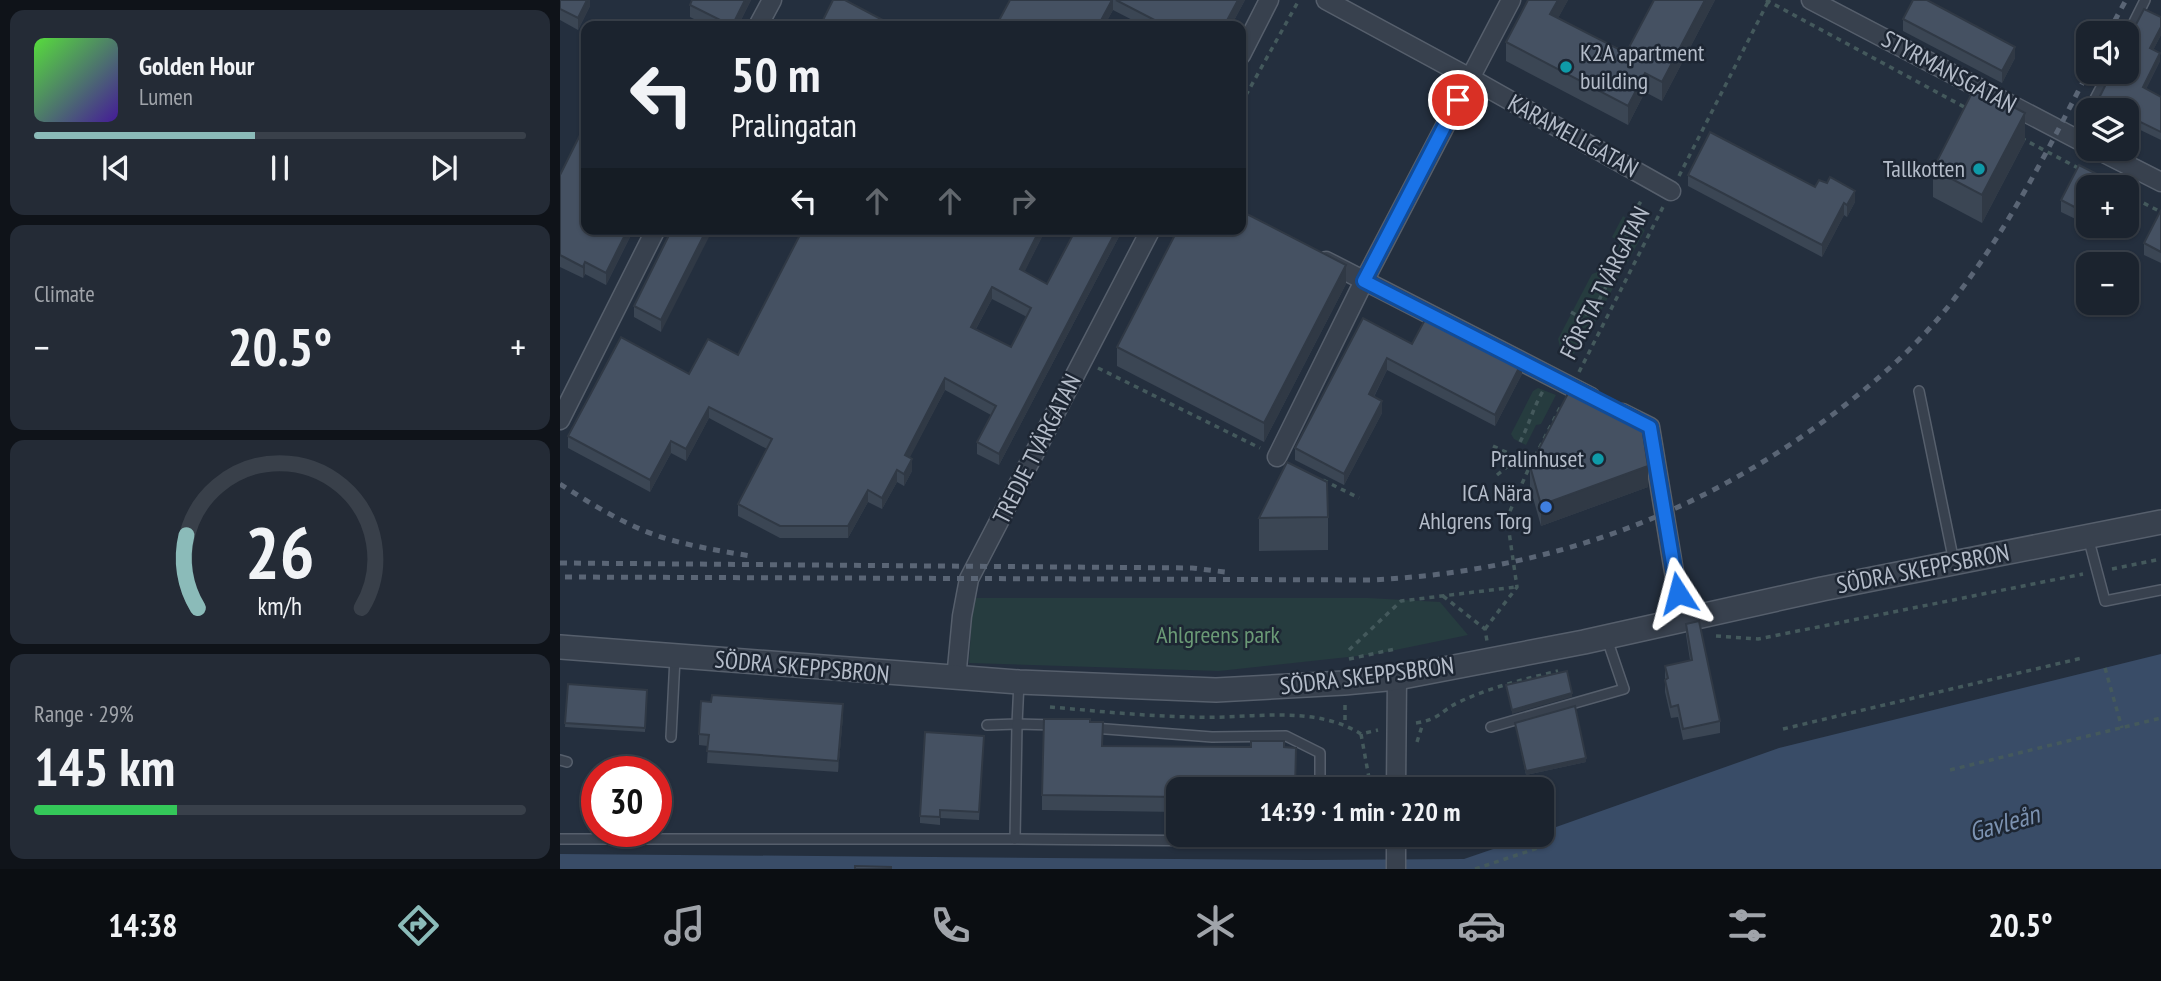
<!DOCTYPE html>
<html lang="en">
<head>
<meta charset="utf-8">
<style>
  :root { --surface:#1b232e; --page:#242b36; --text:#f1f3f6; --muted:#a0a4aa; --line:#39404a; --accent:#8bbbb9 }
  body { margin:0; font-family:"PT Sans Narrow",sans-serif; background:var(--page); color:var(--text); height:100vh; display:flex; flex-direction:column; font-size:26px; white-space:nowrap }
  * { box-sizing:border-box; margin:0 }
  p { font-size:23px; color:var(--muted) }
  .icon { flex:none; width:38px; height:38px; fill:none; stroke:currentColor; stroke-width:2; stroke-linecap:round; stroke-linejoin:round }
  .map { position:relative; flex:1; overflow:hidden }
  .drawer { display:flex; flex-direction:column; gap:10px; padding:10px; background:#0f1319; width:560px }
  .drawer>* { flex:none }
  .guide { position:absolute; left:21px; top:21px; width:665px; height:214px; border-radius:14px; box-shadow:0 2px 5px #0004,0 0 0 2px var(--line); background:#1b232e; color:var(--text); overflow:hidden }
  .tools { position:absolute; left:1516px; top:21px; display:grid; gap:14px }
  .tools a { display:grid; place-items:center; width:63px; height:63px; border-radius:14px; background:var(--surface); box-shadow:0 2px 5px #0004,0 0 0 2px var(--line); font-size:35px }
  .speed { position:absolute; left:21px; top:756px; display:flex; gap:14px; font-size:35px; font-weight:700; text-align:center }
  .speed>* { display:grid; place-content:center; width:91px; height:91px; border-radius:50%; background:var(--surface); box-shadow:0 2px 5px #0004,0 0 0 2px var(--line); line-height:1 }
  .speed .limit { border:10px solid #d22; background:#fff; color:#111 }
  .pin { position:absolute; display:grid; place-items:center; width:60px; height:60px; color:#fff; margin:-30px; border:4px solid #fff; border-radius:50%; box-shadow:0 2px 7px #0007 }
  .me { position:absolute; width:77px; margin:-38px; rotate:351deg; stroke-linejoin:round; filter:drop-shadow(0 0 5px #0008) }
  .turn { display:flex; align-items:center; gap:24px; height:147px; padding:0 35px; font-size:32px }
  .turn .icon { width:91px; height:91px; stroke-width:2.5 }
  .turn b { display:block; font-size:49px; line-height:60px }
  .lanes { display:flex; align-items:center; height:66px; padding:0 35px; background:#0003; justify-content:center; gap:35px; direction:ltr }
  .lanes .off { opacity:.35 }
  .big { font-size:52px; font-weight:700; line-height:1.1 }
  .drawer .tile { flex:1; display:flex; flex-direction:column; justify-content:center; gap:10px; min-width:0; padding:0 24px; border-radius:14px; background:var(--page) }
  .drawer .dial { align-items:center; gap:0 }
  .dial svg { height:182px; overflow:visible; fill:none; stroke:var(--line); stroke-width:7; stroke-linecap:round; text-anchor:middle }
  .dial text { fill:var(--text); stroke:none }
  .song { display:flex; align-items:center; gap:21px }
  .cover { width:84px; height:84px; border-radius:10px; background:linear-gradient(135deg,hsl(110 70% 55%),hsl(260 70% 35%)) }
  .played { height:7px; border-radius:4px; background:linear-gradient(90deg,var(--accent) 45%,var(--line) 45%) }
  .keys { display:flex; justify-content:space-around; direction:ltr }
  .heat { display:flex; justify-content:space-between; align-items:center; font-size:38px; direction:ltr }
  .charge { height:10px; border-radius:5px; background:linear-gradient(90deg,#34c759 29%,var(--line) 0) }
  .trip { position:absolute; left:606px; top:777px; width:388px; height:70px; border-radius:14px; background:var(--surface); box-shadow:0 2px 5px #0004,0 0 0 2px var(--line); font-weight:700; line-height:70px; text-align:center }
  .tabs { display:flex; height:112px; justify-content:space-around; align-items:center; background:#0b0e12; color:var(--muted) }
  .tabs .icon { width:49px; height:49px }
  .tabs .on { color:var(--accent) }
  .tabs b { font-size:32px; color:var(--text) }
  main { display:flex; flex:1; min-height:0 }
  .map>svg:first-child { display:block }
</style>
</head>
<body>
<main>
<section class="drawer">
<div class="tile">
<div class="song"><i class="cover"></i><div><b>Golden Hour</b><p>Lumen</p></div></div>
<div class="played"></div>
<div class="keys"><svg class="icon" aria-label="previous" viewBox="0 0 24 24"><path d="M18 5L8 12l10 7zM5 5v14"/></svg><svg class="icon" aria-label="pause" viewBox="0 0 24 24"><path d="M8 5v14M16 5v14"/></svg><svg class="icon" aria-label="next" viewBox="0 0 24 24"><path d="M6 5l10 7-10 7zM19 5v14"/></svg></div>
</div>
<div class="tile"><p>Climate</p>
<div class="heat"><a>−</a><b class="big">20.5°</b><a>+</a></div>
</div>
<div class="tile dial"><svg viewBox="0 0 100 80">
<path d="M14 69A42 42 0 1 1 86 69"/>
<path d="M14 69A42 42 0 0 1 9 37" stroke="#8bbbb9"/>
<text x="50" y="56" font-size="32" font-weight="700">26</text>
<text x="50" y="72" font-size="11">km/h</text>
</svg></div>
<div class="tile"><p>Range · 29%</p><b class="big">145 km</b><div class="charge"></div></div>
</section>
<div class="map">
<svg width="1601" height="869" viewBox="0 0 1601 869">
  <rect width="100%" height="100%" fill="#242f3e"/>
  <g fill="#263c3f">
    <path d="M1063 216 1085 230 1067 263 1056 258 1060 242 1052 237Z"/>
    <path d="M1040 271 1059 277 1028 335 1022 337 1014 354 1000 347 998 339 1032 274Z"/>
    <path d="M978 388 996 395 981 424 976 425 966 445 954 439 951 434 973 391Z"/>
    <path d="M413 598H808L880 602 908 635 816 654 659 671 409 663Z"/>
  </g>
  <path fill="#394c67" d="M1601 654V869H0V854L749 860 904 859 974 835H982V832L1219 748Z"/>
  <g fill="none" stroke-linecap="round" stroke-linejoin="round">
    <g stroke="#565f6c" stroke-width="12">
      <g id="service">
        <path d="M1566 38 1585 0"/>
        <path d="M1529 110 1549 72"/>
        <path d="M1515 138 1528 114"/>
        <path d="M1359 391 1394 562"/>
        <path d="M1528 537 1545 601 1601 590"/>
        <path d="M427 725 457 724 459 682"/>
        <path d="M931 727 1064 689 1047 639"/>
        <path d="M533 728 652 737 726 736 760 753V789"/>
        <path d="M111 737 115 658"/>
        <path d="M0 760 7 762"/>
        <path d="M0 839H455L759 842 796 840"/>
        <path d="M455 839 457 724 495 725"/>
      </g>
    </g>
    <g stroke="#565f6c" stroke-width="21">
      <g id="minor">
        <path d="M766 0 910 78 1111 191"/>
        <path d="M1251 0 1528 145"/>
        <path d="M198 26 212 0"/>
        <path d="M681 55 709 0"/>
        <path d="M1536 149 1601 182"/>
        <path d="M766 261 1031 397"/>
        <path d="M1062 413 1090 427 1122 620"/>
        <path d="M0 420 96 229"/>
        <path d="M717 457 804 281 951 0"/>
        <path d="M396 679 402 616 409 579 591 229"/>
        <path d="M836 789 837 678"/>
        <path d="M836 869V835"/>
      </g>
    </g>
    <g stroke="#565f6c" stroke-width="26">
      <path id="tertiary" d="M0 647 459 682 656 690 784 683 837 678 1024 642 1262 589 1601 522"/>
    </g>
    <g stroke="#44595c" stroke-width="3.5" stroke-dasharray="5 5" stroke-linecap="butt">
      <path d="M1206 0 1408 109"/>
      <path d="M681 104 739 0"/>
      <path d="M1461 138 1522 170"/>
      <path d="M1119 176 1209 0"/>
      <path d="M1566 194 1601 212"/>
      <path d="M1078 206 1083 198"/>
      <path d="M1060 260C1066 247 1065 233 1071 221"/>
      <path d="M1011 312 1021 318"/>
      <path d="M1005 349 1021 318 1037 304 1052 275"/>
      <path d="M538 368 700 448"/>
      <path d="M1019 372 1103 207"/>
      <path d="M960 442C969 425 973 408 983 391"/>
      <path d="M933 446 971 464"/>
      <path d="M937 475 947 467 950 461"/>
      <path d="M763 480 799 498"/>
      <path d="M1552 569 1601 559"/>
      <path d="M883 596 925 629 927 641"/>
      <path d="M925 629 957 587 947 518 968 470 1002 404"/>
      <path d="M1156 636 1198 639 1523 574"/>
      <path d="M789 650 841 601 956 587"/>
      <path d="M789 659 835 649"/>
      <path d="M1545 668 1562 728"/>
      <path d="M785 705V724"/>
      <path d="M490 707C537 711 584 716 631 717 687 720 751 703 801 734L818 730"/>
      <path d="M856 723C881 719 880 711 899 702 931 687 965 679 998 671"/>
      <path d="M1223 729 1522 658"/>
      <path d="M801 734 811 789"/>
      <path d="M857 742 863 723"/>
      <path d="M1390 770 1601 718"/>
      <path d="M864 835 873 841"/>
      <path d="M915 869 987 845"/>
    </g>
    <use href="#service" stroke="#38414e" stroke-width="9"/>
    <use href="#minor" stroke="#38414e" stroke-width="18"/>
    <use href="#tertiary" stroke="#38414e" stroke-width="23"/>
    <g stroke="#5a6575" stroke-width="5" stroke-dasharray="7 7" stroke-linecap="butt">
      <path d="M1548 33 1566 0"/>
      <path d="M0 484C31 504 65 525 101 537 130 546 160 551 191 556"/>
      <path d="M0 563 632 568 665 572"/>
      <path d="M5 577 812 580C986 571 1137 517 1276 412 1318 380 1358 345 1391 303 1447 231 1487 152 1528 72"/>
    </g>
  </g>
  <g fill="#3b4654" fill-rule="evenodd">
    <path d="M0 0H30V6L18 30 0 20Z"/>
    <path d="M132 0H191L178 26H148L130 17V5Z"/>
    <path d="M450 0H685L671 26H584L553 10 544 26H436Z"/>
    <path d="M968 0H1008L998 18 1066 53 1094 0H1155L1102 101 1085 92 1068 125 946 61V42Z"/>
    <path d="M1601 17V35L1593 50 1600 61 1586 89 1601 97V140L1566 123V110H1542L1538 108V100Z"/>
    <path d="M1343 19 1455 58 1442 83 1343 31Z"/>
    <path d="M1465 141 1422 223 1373 197V169Z"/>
    <path d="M0 175 74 229 46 285 25 274 23 278 0 267Z"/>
    <path d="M1128 175 1255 187 1295 202 1287 217 1284 215 1262 257 1128 186Z"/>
    <path d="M1528 187V225L1501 212V200Z"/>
    <path d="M1601 210V263L1584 255V243Z"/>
    <path d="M1528 226H1548L1544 234Z"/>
    <path d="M112 229 101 332 74 317V306Z"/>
    <path d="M243 229H486L464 272 487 284 512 237 494 229H563L439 465 417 454V442L431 415 385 390 349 458 352 471 344 486 337 482 322 509 308 502 288 538H220L178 516V504L207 449 149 418 126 461 111 453 90 492 8 448V436L129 374 178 355ZM432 299 467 317 451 347 416 329Z"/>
    <path d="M786 284 704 442 557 366V347Z"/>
    <path d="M803 318 852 344 962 374 935 426 827 370 814 397 822 413 784 485 735 460V448Z"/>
    <path d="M970 466 1088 487 981 526 970 487Z"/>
    <path d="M768 517V550L699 551V518Z"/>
    <path d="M1126 624 1160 721V733L1123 740 1118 717 1111 718 1105 692V666L1130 660 1126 635Z"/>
    <path d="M8 684 87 690 85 732 5 727Z"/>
    <path d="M283 716 278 772 147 763 148 746 139 745V734Z"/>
    <path d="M955 723 1026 762 966 775Z"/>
    <path d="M424 736 419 820 380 818V825L360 823V816Z"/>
    <path d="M724 741 618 789V812L482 810V795L543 746 691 747Z"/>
  </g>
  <g fill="#303945">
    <path d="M27 0H30V6L18 30V18Z"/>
    <path d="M185 0H191L178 26H172Z"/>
    <path d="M552 0H553V10L544 26H538Z"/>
    <path d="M678 0H685L671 26H664Z"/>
    <path d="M998 0H1008L990 33V14Z"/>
    <path d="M1145 0H1155L1102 101V82Z"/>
    <path d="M1601 27V35L1590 56V48Z"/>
    <path d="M1455 47V58L1442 83V71Z"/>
    <path d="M1600 53V61L1583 95V87Z"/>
    <path d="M1085 73V92L1068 125V106Z"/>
    <path d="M1465 113V141L1422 223V195Z"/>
    <path d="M1295 191V202L1287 217V205Z"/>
    <path d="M1284 203V215L1262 257V245Z"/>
    <path d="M1544 226H1548L1544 234Z"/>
    <path d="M68 229H74L46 285V273Z"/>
    <path d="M147 229H153L101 332V320Z"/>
    <path d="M480 229H486L460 281V269Z"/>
    <path d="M557 229H563L439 465V454Z"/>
    <path d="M25 262V274L23 278V267Z"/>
    <path d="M786 265V284L704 442V423Z"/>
    <path d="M432 287V299L411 338V327Z"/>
    <path d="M827 358V370L809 406V394Z"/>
    <path d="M962 362V374L935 426V415Z"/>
    <path d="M385 378V390L345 467V455Z"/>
    <path d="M822 401V413L784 485V474Z"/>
    <path d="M149 407V418L126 461V449Z"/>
    <path d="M111 441V453L90 492V480Z"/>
    <path d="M352 459V471L344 486V474Z"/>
    <path d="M1088 466V487L981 526V505Z"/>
    <path d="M337 470V482L322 509V498Z"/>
    <path d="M308 490V502L288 538V526Z"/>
    <path d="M1012 693V697L952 714V710Z"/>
    <path d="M283 704V716L278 772V761Z"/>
    <path d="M1026 758V762L966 775V771Z"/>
  </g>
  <g fill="#455162" stroke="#303945" stroke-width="2" fill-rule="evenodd">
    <path d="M0 0H27L18 18 0 9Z"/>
    <path d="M132 0H185L172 26 130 5Z"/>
    <path d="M273 0H285L334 26H260Z"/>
    <path d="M450 0H552L538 26H436Z"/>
    <path d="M556 0H678L664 26H606Z"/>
    <path d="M968 0H998L990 14 1066 53 1094 0H1145L1102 82 1085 73 1068 106 946 42Z"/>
    <path d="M1353 0H1367L1455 47 1442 71 1343 19Z"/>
    <path d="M1584 9 1601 17V27L1590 48 1600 53 1583 87 1601 97V132L1566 115V110H1558L1538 100 1552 72H1566V44Z"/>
    <path d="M1415 87 1465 113 1422 195 1373 169Z"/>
    <path d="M26 123V229H68L46 273 25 262 23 267 0 255V175Z"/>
    <path d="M1150 132 1255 187 1259 180 1267 183 1270 177 1295 191 1287 205 1284 203 1262 245 1128 175Z"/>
    <path d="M1519 165 1562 187H1528V214L1501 200Z"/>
    <path d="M1601 210V252L1584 243Z"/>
    <path d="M681 211 786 265 704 423 557 347 618 229H681Z"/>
    <path d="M112 229H147L101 320 74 306Z"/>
    <path d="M243 229H480L460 269 487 284 516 229H557L439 454 417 442 436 406 385 378 345 455 352 459 344 474 337 470 322 498 308 490 288 526H220L178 504 212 439 149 407 126 449 111 441 90 480 8 436 61 337 129 374 148 339 178 355ZM432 287 471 308 451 347 411 327Z"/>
    <path d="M868 314 962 362 935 415 827 358 809 394 822 401 784 474 735 448 803 318 852 344Z"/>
    <path d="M1015 380 1080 413 1088 466 981 505 970 466Z"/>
    <path d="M727 462 767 482 768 517 699 518Z"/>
    <path d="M1139 621 1160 721 1123 729 1118 705 1111 707 1105 680 1108 678 1105 666 1132 660 1126 624Z"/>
    <path d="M1007 671 1012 693 952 710 946 685Z"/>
    <path d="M8 684 87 690 85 728 5 723Z"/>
    <path d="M152 695 283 704 278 761 147 751 149 735 139 734 141 701 151 702Z"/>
    <path d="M1015 706 1026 758 966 771 955 723Z"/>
    <path d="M484 719H530V722H543L542 746 691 747V741H724V747L736 748 735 789H618V797L482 795Z"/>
    <path d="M365 732 424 736 419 812 380 810V817L360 816Z"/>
    <path d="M295 866 331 867V869H295Z"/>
  </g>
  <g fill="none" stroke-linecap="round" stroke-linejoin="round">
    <g stroke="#114b97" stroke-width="18">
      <path id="route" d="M898 100 804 281 1090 427 1118 593"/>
    </g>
    <use href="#route" stroke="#1a73e8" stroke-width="12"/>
  </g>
  <g fill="#0f9aa8" stroke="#1d2633" stroke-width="2.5">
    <circle cx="1006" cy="67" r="7"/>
    <circle cx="1419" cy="169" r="7"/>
    <circle cx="1038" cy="459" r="7"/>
  </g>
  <circle fill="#3f7fe0" stroke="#1d2633" stroke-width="2.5" cx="986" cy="507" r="7"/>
  <g text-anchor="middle" stroke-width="5" stroke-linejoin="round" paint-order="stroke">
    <g font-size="24" fill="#b4bcc9" stroke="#1d2633" text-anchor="end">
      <text x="1020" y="61" text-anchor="start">K2A apartment<tspan x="1020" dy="28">building</tspan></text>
      <text x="1405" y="177">Tallkotten</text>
      <text x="1024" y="467">Pralinhuset</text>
      <text x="972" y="501">ICA Nära<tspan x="972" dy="28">Ahlgrens Torg</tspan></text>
    </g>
    <g font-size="24" fill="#b4bcc9" stroke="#1d2633">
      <text transform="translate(1389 72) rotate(28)" y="8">STYRMANSGATAN</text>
      <text transform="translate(1013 136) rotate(29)" y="8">KARAMELLGATAN</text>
      <text transform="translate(1045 283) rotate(-63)" y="8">FÖRSTA TVÄRGATAN</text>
      <text transform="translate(477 449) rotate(-63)" y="8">TREDJE TVÄRGATAN</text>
      <text transform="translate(1363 569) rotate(-11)" y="8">SÖDRA SKEPPSBRON</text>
      <text transform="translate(242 667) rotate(5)" y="8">SÖDRA SKEPPSBRON</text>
      <text transform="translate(807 676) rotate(-7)" y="8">SÖDRA SKEPPSBRON</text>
    </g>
    <g font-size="24" fill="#6b9a76" stroke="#1d2633">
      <text x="658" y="643">Ahlgreens park</text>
    </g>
    <g font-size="26" font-style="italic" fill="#7c92b1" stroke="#1d2633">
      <text transform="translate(1444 823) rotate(-16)" y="9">Gavleån</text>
    </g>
  </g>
</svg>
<div class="tools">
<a><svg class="icon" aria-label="sound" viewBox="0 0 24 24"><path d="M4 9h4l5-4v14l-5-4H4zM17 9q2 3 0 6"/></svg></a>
<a><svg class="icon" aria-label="layers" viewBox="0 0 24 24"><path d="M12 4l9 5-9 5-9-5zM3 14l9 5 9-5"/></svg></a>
<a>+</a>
<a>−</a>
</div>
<div class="speed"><div class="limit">30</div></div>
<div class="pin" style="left:898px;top:100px;background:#d93025"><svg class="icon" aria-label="arrive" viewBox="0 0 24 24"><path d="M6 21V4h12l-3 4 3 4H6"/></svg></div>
<svg class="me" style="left:1118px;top:593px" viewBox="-20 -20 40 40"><path d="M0-17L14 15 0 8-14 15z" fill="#1a73e8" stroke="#fff" stroke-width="4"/></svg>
<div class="trip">14:39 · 1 min · 220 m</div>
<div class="guide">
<div class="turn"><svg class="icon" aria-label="left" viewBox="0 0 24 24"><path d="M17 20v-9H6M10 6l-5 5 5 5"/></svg><div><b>50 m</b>Pralingatan</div></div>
<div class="lanes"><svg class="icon" aria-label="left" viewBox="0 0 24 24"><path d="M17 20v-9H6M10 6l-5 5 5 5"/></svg><svg class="icon off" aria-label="ahead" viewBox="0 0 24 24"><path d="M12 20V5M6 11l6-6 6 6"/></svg><svg class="icon off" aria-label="ahead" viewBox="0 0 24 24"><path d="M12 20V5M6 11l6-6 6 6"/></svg><svg class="icon off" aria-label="right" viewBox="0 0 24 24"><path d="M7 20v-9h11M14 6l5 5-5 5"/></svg></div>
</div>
</div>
</main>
<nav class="tabs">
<b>14:38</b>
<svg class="icon on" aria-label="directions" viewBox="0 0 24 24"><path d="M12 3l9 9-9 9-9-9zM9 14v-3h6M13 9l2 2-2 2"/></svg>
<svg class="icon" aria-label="music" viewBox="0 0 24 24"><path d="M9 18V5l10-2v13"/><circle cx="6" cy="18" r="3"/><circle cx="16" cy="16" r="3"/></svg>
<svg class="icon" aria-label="phone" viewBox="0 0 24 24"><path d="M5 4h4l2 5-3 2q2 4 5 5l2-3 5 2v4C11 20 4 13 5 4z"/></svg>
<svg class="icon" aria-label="climate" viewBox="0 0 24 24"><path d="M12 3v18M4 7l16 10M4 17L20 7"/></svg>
<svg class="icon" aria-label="car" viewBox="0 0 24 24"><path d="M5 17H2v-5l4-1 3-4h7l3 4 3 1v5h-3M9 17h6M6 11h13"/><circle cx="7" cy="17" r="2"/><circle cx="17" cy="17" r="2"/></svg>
<svg class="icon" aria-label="filters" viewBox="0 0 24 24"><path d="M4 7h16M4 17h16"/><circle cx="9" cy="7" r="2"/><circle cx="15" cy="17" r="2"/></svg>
<b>20.5°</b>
</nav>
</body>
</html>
